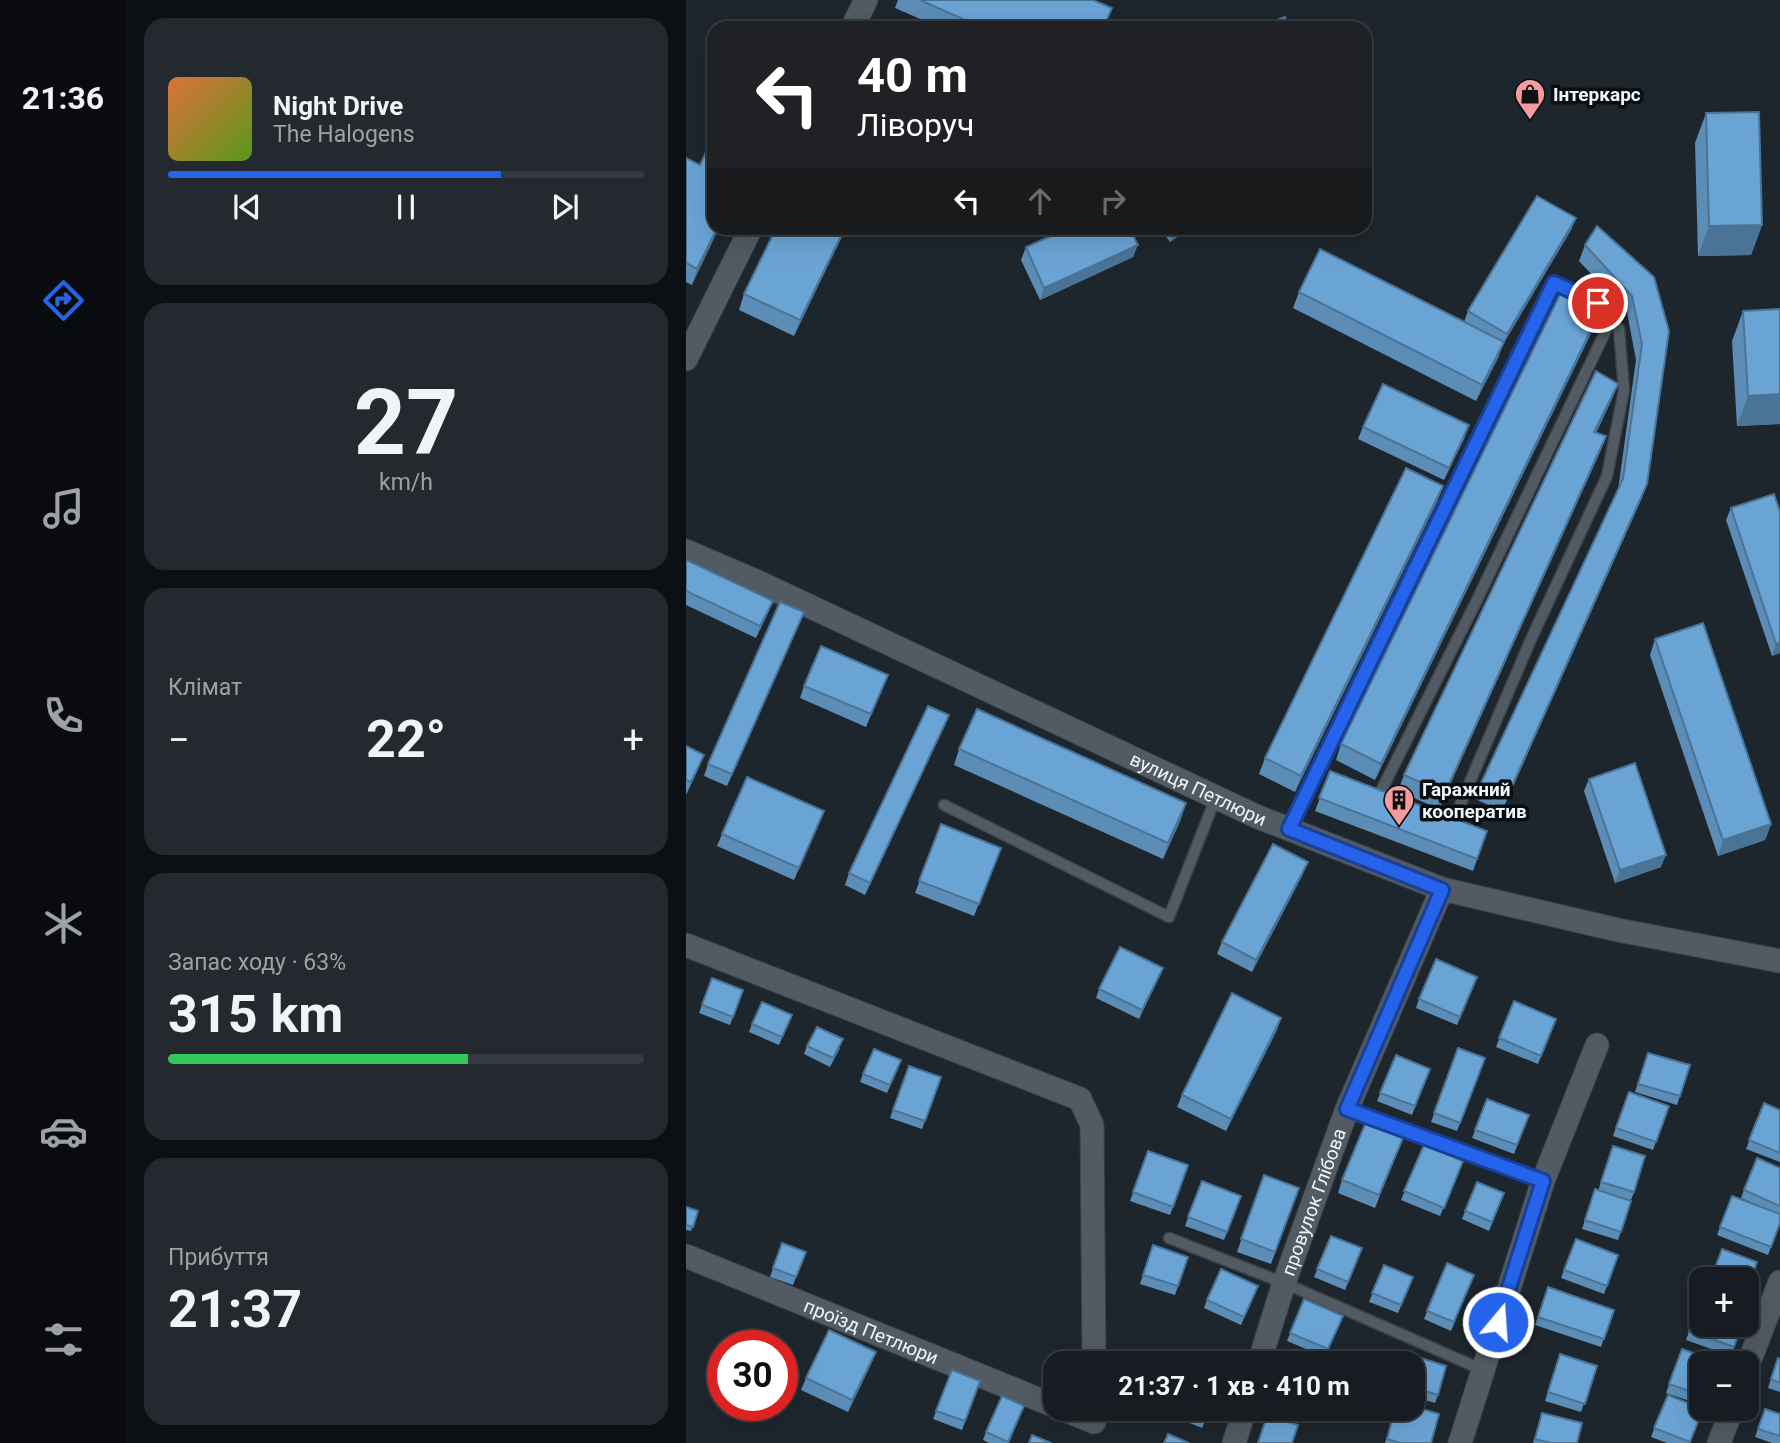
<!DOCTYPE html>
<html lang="uk">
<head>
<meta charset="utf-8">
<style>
  :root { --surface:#161c22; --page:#23292f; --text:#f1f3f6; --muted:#9ea1a5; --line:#353a40; --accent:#2563eb }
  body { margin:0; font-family:Roboto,sans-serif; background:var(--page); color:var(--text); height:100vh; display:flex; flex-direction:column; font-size:26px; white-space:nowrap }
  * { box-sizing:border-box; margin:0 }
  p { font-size:23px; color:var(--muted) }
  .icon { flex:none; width:38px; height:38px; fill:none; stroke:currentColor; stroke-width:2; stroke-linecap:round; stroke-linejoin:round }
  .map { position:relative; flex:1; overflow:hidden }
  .sheet { display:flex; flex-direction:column; gap:18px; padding:18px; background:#0c0f13; width:560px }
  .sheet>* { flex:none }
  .hud { position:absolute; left:21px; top:21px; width:665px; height:214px; border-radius:21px; box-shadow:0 7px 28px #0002,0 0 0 2px var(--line); background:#202124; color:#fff; overflow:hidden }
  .tools { position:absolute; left:1003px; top:1267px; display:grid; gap:14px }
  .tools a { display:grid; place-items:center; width:70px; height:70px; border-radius:14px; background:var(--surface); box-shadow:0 7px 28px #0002,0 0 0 2px var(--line); font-size:35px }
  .speed { position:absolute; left:21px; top:1330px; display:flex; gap:14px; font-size:35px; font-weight:700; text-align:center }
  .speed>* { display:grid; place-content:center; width:91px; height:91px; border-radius:50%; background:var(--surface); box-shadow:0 7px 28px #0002,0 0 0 2px var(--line); line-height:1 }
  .speed .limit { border:10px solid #d22; background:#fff; color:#111 }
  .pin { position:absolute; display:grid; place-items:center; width:60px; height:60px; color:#fff; margin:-30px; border:4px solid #fff; border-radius:50%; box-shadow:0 2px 7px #0007 }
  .me { position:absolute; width:77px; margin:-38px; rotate:18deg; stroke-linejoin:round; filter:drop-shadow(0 0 5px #0008) }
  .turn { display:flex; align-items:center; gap:24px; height:147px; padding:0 35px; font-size:32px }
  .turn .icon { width:91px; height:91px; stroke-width:2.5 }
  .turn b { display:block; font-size:49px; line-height:60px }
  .lanes { display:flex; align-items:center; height:66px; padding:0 35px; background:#0003; justify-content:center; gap:35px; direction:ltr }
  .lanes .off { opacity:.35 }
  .big { font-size:52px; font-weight:700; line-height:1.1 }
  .sheet .card { flex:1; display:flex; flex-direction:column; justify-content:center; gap:10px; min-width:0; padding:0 24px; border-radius:21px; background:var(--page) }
  .sheet .dial { align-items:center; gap:0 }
  .dial b { font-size:91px; line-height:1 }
  .song { display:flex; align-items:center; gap:21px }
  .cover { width:84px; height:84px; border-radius:10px; background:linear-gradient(135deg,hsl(20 70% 55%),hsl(90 70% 35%)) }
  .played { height:7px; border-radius:4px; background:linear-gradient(90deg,var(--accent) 70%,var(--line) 70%) }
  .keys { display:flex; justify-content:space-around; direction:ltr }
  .heat { display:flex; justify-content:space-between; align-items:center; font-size:38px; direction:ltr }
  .charge { height:10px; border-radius:5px; background:linear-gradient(90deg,#34c759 63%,var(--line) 0) }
  .trip { position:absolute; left:357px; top:1351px; width:382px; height:70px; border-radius:21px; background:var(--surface); box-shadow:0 7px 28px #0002,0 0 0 2px var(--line); font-weight:700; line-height:70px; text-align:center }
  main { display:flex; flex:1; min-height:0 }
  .dock { display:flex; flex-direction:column; width:126px; justify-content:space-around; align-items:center; background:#090b0e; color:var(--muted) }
  .dock .icon { width:49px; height:49px }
  .dock .current { color:var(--accent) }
  .dock b { font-size:32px; color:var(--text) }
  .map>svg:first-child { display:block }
</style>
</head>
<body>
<main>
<nav class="dock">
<b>21:36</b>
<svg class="icon current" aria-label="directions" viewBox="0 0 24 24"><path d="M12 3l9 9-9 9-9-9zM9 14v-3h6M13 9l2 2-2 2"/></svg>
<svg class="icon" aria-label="music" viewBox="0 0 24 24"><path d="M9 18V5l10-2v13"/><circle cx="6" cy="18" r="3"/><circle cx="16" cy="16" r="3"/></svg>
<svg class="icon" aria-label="phone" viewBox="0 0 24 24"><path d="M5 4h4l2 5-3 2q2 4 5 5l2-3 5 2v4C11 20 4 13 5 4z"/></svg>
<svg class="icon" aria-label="climate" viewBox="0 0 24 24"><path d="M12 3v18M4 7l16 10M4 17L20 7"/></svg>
<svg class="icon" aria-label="car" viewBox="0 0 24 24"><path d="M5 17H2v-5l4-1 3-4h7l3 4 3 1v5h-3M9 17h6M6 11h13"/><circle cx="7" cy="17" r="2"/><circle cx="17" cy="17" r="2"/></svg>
<svg class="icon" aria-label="filters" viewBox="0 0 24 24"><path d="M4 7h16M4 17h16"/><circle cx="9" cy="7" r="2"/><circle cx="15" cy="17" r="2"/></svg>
</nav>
<section class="sheet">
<div class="card">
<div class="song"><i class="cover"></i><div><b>Night Drive</b><p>The Halogens</p></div></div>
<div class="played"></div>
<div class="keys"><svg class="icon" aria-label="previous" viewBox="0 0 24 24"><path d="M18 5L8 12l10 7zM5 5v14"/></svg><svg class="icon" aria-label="pause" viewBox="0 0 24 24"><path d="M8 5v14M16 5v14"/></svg><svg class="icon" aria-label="next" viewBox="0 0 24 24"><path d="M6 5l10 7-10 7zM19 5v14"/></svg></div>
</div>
<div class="card dial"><b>27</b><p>km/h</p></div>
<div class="card"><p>Клімат</p>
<div class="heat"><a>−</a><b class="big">22°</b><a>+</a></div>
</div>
<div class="card"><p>Запас ходу · 63%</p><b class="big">315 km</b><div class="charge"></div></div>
<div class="card"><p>Прибуття</p><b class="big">21:37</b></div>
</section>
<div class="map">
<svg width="1094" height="1443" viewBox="0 0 1094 1443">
  <rect width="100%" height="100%" fill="#1e262d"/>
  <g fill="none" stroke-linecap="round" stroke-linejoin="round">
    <g stroke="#3b4247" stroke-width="13">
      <g id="lane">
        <path d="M702 797 694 793 791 600 925 320"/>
        <path d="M258 805 483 917 530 797"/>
        <path d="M754 815 764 819 771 812 846 637 921 476 938 390 933 329 912 303 908 301"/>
        <path d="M603 829 868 283 890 293"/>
        <path d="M661 1109 857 1181"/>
        <path d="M483 1238 598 1283 797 1370"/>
      </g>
    </g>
    <g stroke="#3b4247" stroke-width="25">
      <g id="street">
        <path d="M166 28 180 0"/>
        <path d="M0 359 65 228"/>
        <path id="s1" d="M0 551 72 582 572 817 756 889 932 930 1094 961"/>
        <path d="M0 945 394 1099 406 1125 408 1363"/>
        <path id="s2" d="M0 1256 369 1406"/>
        <path id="s3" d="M573 1363 598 1283 661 1109 756 889"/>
        <path d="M1060 1370 1094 1282"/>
        <path d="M376 1409 408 1422"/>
        <path d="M548 1443 559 1409"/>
        <path d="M774 1443 857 1181 911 1045"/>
        <path d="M1033 1443 1046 1409"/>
      </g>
    </g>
    <use href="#lane" stroke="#525b63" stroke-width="10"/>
    <use href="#street" stroke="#525b63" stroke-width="23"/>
  </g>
  <g fill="#5b8db7">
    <path d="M212 0H407L426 8 418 28H255L209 8Z"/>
    <path d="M1020 113 1076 225 1065 255 1012 256 1009 143Z"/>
    <path d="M0 158 28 228 6 285 0 282Z"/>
    <path d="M890 218 885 230 816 346 812 358 790 401 607 308 613 292 778 322 782 311Z"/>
    <path d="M90 228H160L108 336 53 310 58 294Z"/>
    <path d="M474 228H504L484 242Z"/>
    <path d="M899 245 968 277 961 484 955 500 816 811 789 799 795 783 932 490 950 360 941 312 893 261Z"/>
    <path d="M340 247 447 257 354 300 335 260Z"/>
    <path d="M1094 309V424L1051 426 1046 341 1057 311Z"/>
    <path d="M912 319 689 780 650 760 655 744Z"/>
    <path d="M926 399 910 433 920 436 914 452 753 809 712 791 718 775Z"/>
    <path d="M677 427 779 437 758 480 672 439Z"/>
    <path d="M757 486 751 502 609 792 573 774 579 758Z"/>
    <path d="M1045 508 1094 653 1086 656 1040 520Z"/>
    <path d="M0 560 87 601 82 613 70 638 0 605Z"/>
    <path d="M113 624 41 786 18 776 22 764Z"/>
    <path d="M969 639 1085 824 1079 840 1032 856 964 655Z"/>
    <path d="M202 675 180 727 114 698 118 686Z"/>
    <path d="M263 715 258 727 179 895 159 885 163 873Z"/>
    <path d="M0 746 13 767 0 795Z"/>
    <path d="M273 749 495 819 477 859 268 765Z"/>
    <path d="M644 771 801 831 787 871 629 811Z"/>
    <path d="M903 779 975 867 929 883 898 791Z"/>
    <path d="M133 823 108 880 31 846 36 834Z"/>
    <path d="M255 824 315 848 288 916 229 893Z"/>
    <path d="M617 874 566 972 531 954 536 942Z"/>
    <path d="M477 968 453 1019 410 998 413 989Z"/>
    <path d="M26 978 57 990 44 1025 13 1013Z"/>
    <path d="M788 985 771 1025 730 1008 733 999Z"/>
    <path d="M828 1001 870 1019 852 1064 810 1047Z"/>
    <path d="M106 1015 93 1045 63 1032 66 1024Z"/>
    <path d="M595 1018 591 1030 540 1131 491 1107 496 1095Z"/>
    <path d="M121 1046 154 1048 144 1067 118 1054Z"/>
    <path d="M772 1048 799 1058 771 1131 745 1122Z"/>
    <path d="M710 1055 744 1069 726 1115 691 1101Z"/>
    <path d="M959 1061 994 1096 991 1105 949 1092Z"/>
    <path d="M223 1066 255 1077 236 1129 204 1118Z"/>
    <path d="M212 1069 201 1093 174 1082 177 1074Z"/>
    <path d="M943 1092 983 1106 967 1150 927 1136Z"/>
    <path d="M801 1099 843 1115 828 1154 786 1138Z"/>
    <path d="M1078 1103 1094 1110V1162L1060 1149Z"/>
    <path d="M738 1145 777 1161 754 1216 715 1200Z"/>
    <path d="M712 1150 689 1208 652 1193 656 1180Z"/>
    <path d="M462 1151 502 1165 484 1215 444 1201Z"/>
    <path d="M924 1154 948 1192 945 1200 912 1191Z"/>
    <path d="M1094 1168V1223L1082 1255 1031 1235 1046 1196 1076 1207 1055 1198 1058 1190Z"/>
    <path d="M578 1175 613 1188 585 1264 551 1252Z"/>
    <path d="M516 1181 555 1196 538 1240 499 1226Z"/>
    <path d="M791 1182 818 1193 803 1231 776 1219Z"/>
    <path d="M909 1189 945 1201 932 1240 896 1229Z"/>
    <path d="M0 1207 12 1211 5 1231 0 1230Z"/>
    <path d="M645 1236 676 1248 659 1290 628 1277Z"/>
    <path d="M890 1239 932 1255 918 1294 875 1278Z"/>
    <path d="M96 1243 120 1252 107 1285 84 1277Z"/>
    <path d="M467 1245 502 1257 489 1295 454 1284Z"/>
    <path d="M761 1263 788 1275 765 1331 738 1319Z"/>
    <path d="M698 1265 727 1277 712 1313 683 1302Z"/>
    <path d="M572 1286 555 1325 518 1308 521 1300Z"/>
    <path d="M862 1287 928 1310 915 1347 849 1325Z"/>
    <path d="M618 1299 654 1324 639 1357 601 1341Z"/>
    <path d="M1015 1299 1056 1325 1045 1356 1000 1340Z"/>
    <path d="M996 1349 1015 1363V1405L980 1393Z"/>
    <path d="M190 1352 185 1364 162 1412 115 1390 120 1378Z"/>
    <path d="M874 1354 911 1366 895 1412 859 1401Z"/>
    <path d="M1092 1358 1094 1359V1392L1082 1388Z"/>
    <path d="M726 1363 752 1395 749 1403 726 1396Z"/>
    <path d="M266 1370 294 1381 276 1430 247 1419Z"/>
    <path d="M982 1395 1017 1409 1004 1443H981L965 1437Z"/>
    <path d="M338 1406 323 1443H303L297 1440 300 1432Z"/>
    <path d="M477 1409H524L516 1428 476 1412Z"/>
    <path d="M605 1409H627L624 1417Z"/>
    <path d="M709 1409 745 1443H699Z"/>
    <path d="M1079 1409 1094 1414V1443H1086L1069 1437Z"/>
    <path d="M856 1413 891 1443H847Z"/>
  </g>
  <g fill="#4a7395">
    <path d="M687 86 681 102 679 103V92Z"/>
    <path d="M890 218 885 230 816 346 821 334Z"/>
    <path d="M1076 225 1065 255 1012 256 1023 226Z"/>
    <path d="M31 228H33L6 285 11 269Z"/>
    <path d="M159 228H160L108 336 114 320Z"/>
    <path d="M489 228H504L484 242Z"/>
    <path d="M452 245 447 257 354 300 358 288Z"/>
    <path d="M918 303 912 319 689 780 695 764Z"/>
    <path d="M818 342 812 358 790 401 796 385Z"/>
    <path d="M932 384 926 399 903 448 908 432Z"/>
    <path d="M1094 394V424L1051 426 1062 396Z"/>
    <path d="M783 425 779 437 758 480 763 468Z"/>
    <path d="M920 436 914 452 753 809 759 793Z"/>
    <path d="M961 484 955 500 816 811 822 795Z"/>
    <path d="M757 486 751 502 609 792 615 776Z"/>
    <path d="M87 601 82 613 70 638 74 626Z"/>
    <path d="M118 612 113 624 41 786 46 774Z"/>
    <path d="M1094 643V653L1086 656 1090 644Z"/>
    <path d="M263 715 258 727 179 895 184 883Z"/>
    <path d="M18 755 13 767 0 795 5 782Z"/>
    <path d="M500 803 495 819 477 859 482 843Z"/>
    <path d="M1085 824 1079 840 1032 856 1037 840Z"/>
    <path d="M980 855 975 867 929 883 934 870Z"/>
    <path d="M622 862 617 874 566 972 570 960Z"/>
    <path d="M477 968 474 976 453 1019 456 1010Z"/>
    <path d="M595 1018 591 1030 540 1131 545 1119Z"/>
    <path d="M190 1352 185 1364 162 1412 166 1400Z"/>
  </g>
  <g fill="#6aa4d5" stroke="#4a7395" stroke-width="2">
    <path d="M234 0H407L426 8 417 28H297Z"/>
    <path d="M599 17 603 28H568Z"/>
    <path d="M190 20 207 28H186Z"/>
    <path d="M679 75 687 86 679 92Z"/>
    <path d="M1073 112 1076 225 1023 226 1020 113Z"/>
    <path d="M26 139 28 140V228H31L11 269 0 263V158L14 165Z"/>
    <path d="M851 196 890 218 821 334 782 311Z"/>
    <path d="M911 226 968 277 983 331 961 484 822 795 795 783 937 479 956 344 946 296 899 245Z"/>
    <path d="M90 228H159L114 320 58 294Z"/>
    <path d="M383 228H443L452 245 358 288 340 247Z"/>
    <path d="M634 249 818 342 796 385 613 292Z"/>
    <path d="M879 284 918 303 695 764 655 744Z"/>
    <path d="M1094 309V394L1062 396 1057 311Z"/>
    <path d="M910 371 932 384 908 432 920 436 759 793 718 775Z"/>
    <path d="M697 384 783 425 763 468 677 427Z"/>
    <path d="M720 468 757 486 615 776 579 758Z"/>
    <path d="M1088 494 1094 512V643L1090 644 1045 508Z"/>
    <path d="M0 560 87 601 74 626 0 591Z"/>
    <path d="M94 602 118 612 46 774 22 764Z"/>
    <path d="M1017 623 1085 824 1037 840 969 639Z"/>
    <path d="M135 646 202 675 185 714 118 686Z"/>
    <path d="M242 706 263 715 184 883 163 873Z"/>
    <path d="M291 709 500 803 482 843 273 749Z"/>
    <path d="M0 746 18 755 5 782 0 780Z"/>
    <path d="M949 763 980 855 934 870 903 779Z"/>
    <path d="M644 771 801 831 791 859 633 798Z"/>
    <path d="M61 777 138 811 113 868 36 834Z"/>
    <path d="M255 824 315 848 293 904 233 881Z"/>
    <path d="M587 844 622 862 570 960 536 942Z"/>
    <path d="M434 947 477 968 456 1010 413 989Z"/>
    <path d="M750 959 791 977 774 1017 733 999Z"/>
    <path d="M26 978 57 990 47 1017 16 1005Z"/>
    <path d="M546 993 595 1018 545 1119 496 1095Z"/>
    <path d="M828 1001 870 1019 855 1056 813 1038Z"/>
    <path d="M76 1002 106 1015 96 1037 66 1024Z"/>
    <path d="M131 1027 157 1039 147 1058 121 1046Z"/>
    <path d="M772 1048 799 1058 774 1123 748 1113Z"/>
    <path d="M188 1049 215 1060 204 1085 177 1074Z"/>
    <path d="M962 1053 1004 1065 994 1096 952 1084Z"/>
    <path d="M710 1055 744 1069 729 1106 694 1093Z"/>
    <path d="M223 1066 255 1077 239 1121 207 1110Z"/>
    <path d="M943 1092 983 1106 970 1142 930 1128Z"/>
    <path d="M801 1099 843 1115 831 1145 789 1130Z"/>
    <path d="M1078 1103 1094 1110V1153L1063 1140Z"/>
    <path d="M680 1122 717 1138 693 1195 656 1180Z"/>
    <path d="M738 1145 777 1161 758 1208 718 1191Z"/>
    <path d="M927 1146 959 1156 948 1192 915 1182Z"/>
    <path d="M462 1151 502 1165 487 1207 447 1192Z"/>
    <path d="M1071 1158 1094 1168V1206L1058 1190Z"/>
    <path d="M578 1175 613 1188 589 1252 555 1239Z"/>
    <path d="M516 1181 555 1196 541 1232 502 1217Z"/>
    <path d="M791 1182 818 1193 806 1222 779 1211Z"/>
    <path d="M909 1189 945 1201 935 1232 899 1220Z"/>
    <path d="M1046 1196 1094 1214V1223L1085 1247 1034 1227Z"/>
    <path d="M0 1207 12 1211 7 1227 0 1225Z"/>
    <path d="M645 1236 676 1248 662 1282 631 1269Z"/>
    <path d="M890 1239 932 1255 921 1286 878 1270Z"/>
    <path d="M96 1243 120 1252 110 1277 87 1268Z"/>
    <path d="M467 1245 502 1257 492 1286 457 1275Z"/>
    <path d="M1036 1249 1071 1262 1061 1291 1060 1279H1025Z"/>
    <path d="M761 1263 788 1275 768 1322 741 1311Z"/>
    <path d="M698 1265 727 1277 715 1305 686 1293Z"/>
    <path d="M535 1269 572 1286 558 1317 521 1300Z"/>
    <path d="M862 1287 928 1310 918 1339 852 1317Z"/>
    <path d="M618 1299 657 1316 642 1349 604 1333Z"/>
    <path d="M1015 1299V1325H1056L1048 1347 1003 1331Z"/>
    <path d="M143 1330 190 1352 166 1400 120 1378Z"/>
    <path d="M996 1349 1036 1363H1015V1395L983 1384Z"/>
    <path d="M605 1353 631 1363H601Z"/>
    <path d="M874 1354 911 1366 899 1404 862 1392Z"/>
    <path d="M728 1356 760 1366 752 1395 726 1387V1363Z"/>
    <path d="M1092 1358 1094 1359V1383L1085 1379Z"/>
    <path d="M496 1360 505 1363H494Z"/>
    <path d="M266 1370 294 1381 279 1421 250 1411Z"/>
    <path d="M982 1395 1017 1409 1004 1442 968 1428Z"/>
    <path d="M316 1396 338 1406 322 1442 300 1432Z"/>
    <path d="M726 1406 753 1414 745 1443H715L701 1439 709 1409H726Z"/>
    <path d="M491 1409H523L519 1420Z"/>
    <path d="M1079 1409 1094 1414V1436L1072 1429Z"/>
    <path d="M856 1413 896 1423 891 1443H865L849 1439Z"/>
    <path d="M581 1416 612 1425 606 1443H572Z"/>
    <path d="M482 1434 503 1443H478Z"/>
    <path d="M346 1435 365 1443H343Z"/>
  </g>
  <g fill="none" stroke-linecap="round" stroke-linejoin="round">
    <g stroke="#184099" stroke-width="18">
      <path id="route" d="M812 1322 857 1181 661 1109 756 890 603 829 868 283 912 303"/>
    </g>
    <use href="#route" stroke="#2563eb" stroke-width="12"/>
  </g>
  <defs>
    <g id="shop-pin" transform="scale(1.575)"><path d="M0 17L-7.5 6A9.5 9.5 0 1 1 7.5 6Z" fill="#f49b9f" stroke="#0b0e11"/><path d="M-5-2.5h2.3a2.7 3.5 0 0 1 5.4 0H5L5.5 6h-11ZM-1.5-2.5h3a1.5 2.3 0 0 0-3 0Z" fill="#111"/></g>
    <g id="building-pin" transform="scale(1.575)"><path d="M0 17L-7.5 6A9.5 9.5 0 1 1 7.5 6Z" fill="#f49b9f" stroke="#0b0e11"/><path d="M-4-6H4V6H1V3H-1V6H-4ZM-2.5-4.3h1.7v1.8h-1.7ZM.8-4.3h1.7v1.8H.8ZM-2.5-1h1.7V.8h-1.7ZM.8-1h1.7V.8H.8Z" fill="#111"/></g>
  </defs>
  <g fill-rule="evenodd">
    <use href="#shop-pin" x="844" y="94"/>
    <use href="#building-pin" x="713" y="800"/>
  </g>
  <g text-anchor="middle" stroke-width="7" stroke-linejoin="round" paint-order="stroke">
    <g font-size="19" font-weight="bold" fill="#eff5f9" stroke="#0b0e11" text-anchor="start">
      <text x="867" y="101">Інтеркарс</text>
      <text x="736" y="796">Гаражний<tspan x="736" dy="22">кооператив</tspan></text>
    </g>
    <g font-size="19" fill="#eff5f9" stroke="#0b0e11">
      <text dy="7" stroke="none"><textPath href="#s1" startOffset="565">вулиця Петлюри</textPath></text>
      <text dy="7" stroke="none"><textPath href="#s3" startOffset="170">провулок Глібова</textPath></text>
      <text dy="7" stroke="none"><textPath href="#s2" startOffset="200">проїзд Петлюри</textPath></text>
    </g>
  </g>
</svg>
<div class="tools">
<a>+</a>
<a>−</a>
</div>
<div class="speed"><div class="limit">30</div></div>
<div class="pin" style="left:912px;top:303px;background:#d93025"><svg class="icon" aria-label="arrive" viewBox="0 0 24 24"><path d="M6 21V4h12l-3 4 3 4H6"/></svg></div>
<svg class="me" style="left:812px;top:1322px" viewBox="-20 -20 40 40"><circle r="17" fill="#2563eb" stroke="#fff" stroke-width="3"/><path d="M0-11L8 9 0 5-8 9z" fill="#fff"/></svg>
<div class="trip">21:37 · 1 хв · 410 m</div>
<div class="hud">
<div class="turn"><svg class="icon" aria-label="left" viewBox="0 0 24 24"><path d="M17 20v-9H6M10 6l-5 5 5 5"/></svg><div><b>40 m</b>Ліворуч</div></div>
<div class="lanes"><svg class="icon" aria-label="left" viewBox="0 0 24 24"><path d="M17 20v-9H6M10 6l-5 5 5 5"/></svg><svg class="icon off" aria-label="ahead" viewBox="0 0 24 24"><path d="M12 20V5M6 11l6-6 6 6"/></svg><svg class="icon off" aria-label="right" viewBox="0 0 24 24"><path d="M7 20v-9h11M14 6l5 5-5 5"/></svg></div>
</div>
</div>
</main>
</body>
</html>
